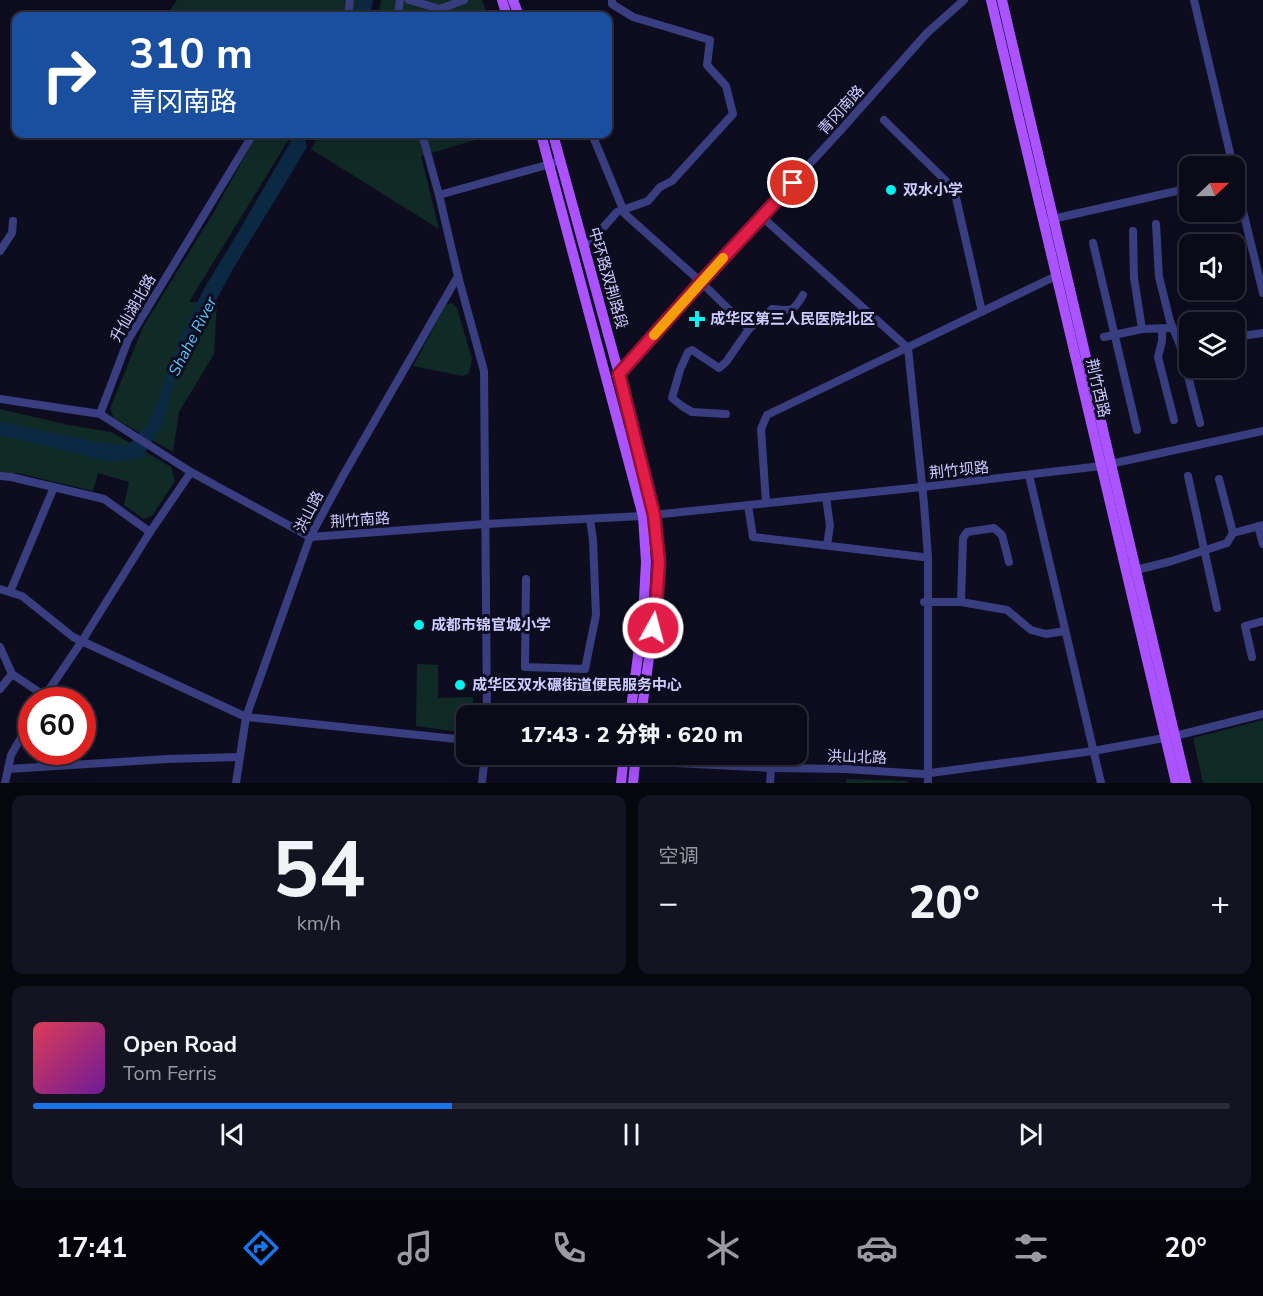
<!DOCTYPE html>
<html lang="zh">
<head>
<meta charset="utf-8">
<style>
  :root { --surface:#0a0a18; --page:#131321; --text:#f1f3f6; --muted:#999aa2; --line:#2a2b37; --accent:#1a73e8 }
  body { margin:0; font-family:"Nunito Sans","Noto Sans SC",sans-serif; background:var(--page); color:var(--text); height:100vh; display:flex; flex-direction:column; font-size:22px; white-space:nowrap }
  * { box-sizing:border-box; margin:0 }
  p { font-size:20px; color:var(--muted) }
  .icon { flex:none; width:33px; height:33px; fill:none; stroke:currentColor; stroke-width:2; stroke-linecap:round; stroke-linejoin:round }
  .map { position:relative; height:783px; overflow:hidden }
  .panel { display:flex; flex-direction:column; gap:12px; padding:12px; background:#06060d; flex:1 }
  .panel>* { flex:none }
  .top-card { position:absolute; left:12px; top:12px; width:600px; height:126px; border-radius:12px; box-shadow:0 6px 24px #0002,0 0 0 2px var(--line); background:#1a4fa0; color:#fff; overflow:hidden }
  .needle { width:39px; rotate:68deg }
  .controls { position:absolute; left:1179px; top:156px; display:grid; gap:12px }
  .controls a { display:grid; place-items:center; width:66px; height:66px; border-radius:12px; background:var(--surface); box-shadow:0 6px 24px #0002,0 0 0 2px var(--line); font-size:30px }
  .speed { position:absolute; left:18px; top:687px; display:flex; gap:12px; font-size:30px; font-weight:700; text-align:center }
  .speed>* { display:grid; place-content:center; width:78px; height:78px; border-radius:50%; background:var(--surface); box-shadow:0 6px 24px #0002,0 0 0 2px var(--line); line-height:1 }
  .speed .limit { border:9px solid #d22; background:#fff; color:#111 }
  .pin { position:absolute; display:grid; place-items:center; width:51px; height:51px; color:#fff; margin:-26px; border:3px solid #fff; border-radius:50%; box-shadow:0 2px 6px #0007 }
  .me { position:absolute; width:66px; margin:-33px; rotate:7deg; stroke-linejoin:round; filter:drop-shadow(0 0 4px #0008) }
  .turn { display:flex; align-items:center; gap:21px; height:126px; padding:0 18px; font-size:27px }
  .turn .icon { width:78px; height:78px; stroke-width:2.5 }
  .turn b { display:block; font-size:42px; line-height:51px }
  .big { font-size:45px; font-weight:800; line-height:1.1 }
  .panel .widget { flex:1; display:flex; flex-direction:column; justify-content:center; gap:9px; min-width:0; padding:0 21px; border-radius:12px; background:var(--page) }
  .panel .dial { align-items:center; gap:0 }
  .dial b { font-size:78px; line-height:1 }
  .song { display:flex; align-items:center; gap:18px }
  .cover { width:72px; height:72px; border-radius:9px; background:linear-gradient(135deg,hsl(350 70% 55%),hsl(280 70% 35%)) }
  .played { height:6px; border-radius:3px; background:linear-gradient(90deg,var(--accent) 35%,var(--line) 35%) }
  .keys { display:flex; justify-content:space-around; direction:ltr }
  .heat { display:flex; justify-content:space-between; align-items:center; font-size:33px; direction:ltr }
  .panel .tiles { flex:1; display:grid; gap:12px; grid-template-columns:1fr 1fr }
  .widget:last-child { grid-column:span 2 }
  .trip { position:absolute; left:456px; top:705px; width:351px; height:60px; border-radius:12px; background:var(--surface); box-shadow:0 6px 24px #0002,0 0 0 2px var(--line); font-weight:800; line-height:60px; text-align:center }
  .menu { display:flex; height:96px; justify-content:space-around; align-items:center; background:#04040a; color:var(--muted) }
  .menu .icon { width:42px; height:42px }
  .menu .active { color:var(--accent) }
  .menu b { font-size:27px; color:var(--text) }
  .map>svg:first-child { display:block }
</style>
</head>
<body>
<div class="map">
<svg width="1263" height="783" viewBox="0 0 1263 783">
  <rect width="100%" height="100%" fill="#0e0d20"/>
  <g fill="#102a26">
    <path d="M177 0H358L354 16 338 11 328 16H166Z"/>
    <path d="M381 0H482L488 16H378Z"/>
    <path d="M257 134H292L189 302H217L214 354 179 412 173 452 114 418 110 409 143 327 214 212Z"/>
    <path d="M320 134H496L421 156 439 229 311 149Z"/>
    <path d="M452 303 457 308 472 359 469 373 463 376 413 366 446 305Z"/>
    <path d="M0 409 68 425 111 432 171 467 175 481 152 516 144 519 124 505 129 482 98 473 93 491 18 473H0Z"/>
    <path d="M417 664 438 665V698L473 697 474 715 466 716V733L416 726Z"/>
    <path d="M1263 720V783H1203L1193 738Z"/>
    <path d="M847 779 907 781 908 783H846Z"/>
  </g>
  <g fill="#0c2944">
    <path d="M358 0H373L370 16H354Z"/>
    <path d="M295 134H309L305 141 307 147 233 269 213 306 186 348 175 376 163 423 142 458 113 462 0 435V422L102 443 127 446 148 424 160 396 167 372 181 336 205 287 236 236Z"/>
  </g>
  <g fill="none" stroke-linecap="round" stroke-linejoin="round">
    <g stroke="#383e7f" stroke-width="8">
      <path d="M409 0 440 9 464 0"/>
      <path d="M1194 0 1233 166"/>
      <path d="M348 16 350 0"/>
      <path d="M398 16 400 0"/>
      <path d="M884 120 954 189 982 312"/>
      <path d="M422 134 439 195 458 276 484 371 487 716"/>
      <path d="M592 134 625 214 701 282 749 329"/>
      <path d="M1234 174 1263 293"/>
      <path d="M439 195 561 161"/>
      <path d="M762 217 908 348 924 504 928 557V783"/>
      <path d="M1048 220 1190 188"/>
      <path d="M1156 224 1159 277 1170 321 1180 345"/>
      <path d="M1133 231 1134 278 1142 329 1172 328"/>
      <path d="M1093 243 1137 430"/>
      <path d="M583 244 592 240 617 212 648 201 660 187 672 181 733 114 726 86 707 65 710 40 633 17 612 4V0"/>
      <path d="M0 251 12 233 13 221"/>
      <path d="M1162 328V341L1158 357 1174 420"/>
      <path d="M1104 337 1142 329"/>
      <path d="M1234 337 1263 333"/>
      <path d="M1190 344 1180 345 1200 423"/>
      <path d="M619 374 701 282 840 131 927 33 964 0"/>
      <path d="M0 399 100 414 191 472 310 537 485 524 643 516 922 487 1101 466 1263 431"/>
      <path d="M100 414 128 340 253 134"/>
      <path d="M726 414 692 412 682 406 672 398 680 370 688 352 692 350 719 368 726 362 749 329 772 309C791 310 792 314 803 295"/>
      <path d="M1029 475 1101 783"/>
      <path d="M0 476 11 477 104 499 150 532"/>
      <path d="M1188 476 1217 608"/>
      <path d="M1219 479 1233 533"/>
      <path d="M826 497 830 526 827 545"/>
      <path d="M766 503 761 429 767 415 1056 276"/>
      <path d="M748 505 753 537 923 557"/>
      <path d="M1258 526 1263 544"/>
      <path d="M1136 570 1172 561 1227 543 1233 533 1263 525"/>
      <path d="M526 579 525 667 585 669 596 615 593 540 590 519"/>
      <path d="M0 589 22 596 73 637 246 717 466 740"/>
      <path d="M10 592 54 487"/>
      <path d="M924 602H961L1007 610 1031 630 1046 634 1065 631"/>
      <path d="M961 602 963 538 967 532 994 528 1002 535 1009 562"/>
      <path d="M0 647 12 674 45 696"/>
      <path d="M1252 657 1245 626 1263 621"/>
      <path d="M0 689 12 674"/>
      <path d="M42 700 82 641 150 532 191 472"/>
      <path d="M582 754 635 761 772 768 845 769 923 774 1093 751 1175 736 1263 714"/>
      <path d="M8 769 167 759 240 757"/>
      <path d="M5 783 11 755 32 719"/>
      <path d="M236 783 246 717 310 537 344 474 458 276"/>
      <path d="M482 783 485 754"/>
      <path d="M770 783 772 754"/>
    </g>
    <g stroke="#aa53fe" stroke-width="10">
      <path d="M502 0 507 16"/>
      <path d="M513 0 519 16"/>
      <path d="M991 0C1054 261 1114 522 1176 783"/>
      <path d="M1002 0 1186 783"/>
      <path d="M541 134 643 516 646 562 643 618 630 716"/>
      <path d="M553 134 619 374 654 515 659 562 656 606 641 716"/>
      <path d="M621 783 624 754"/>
      <path d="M633 783 636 754"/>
    </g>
  </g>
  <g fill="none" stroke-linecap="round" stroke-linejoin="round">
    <g stroke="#92132f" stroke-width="15">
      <path id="route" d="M653 628 656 606 659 562 654 515 619 374 701 282 793 183"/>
    </g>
    <use href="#route" stroke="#e11d48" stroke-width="10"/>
    <path stroke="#f59e0b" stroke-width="10" d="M654 335 723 258"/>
  </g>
  <g fill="#01f5f0" stroke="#0e0d20" stroke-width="2">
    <circle cx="891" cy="190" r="6"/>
    <path d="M694 310h6v6h6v6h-6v6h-6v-6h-6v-6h6z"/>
    <circle cx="419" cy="625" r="6"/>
    <circle cx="460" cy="685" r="6"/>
  </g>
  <g text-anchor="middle" stroke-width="6" stroke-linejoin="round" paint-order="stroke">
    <g font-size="15" fill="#ccf" stroke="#0e0d20">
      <text transform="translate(841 110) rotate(-48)" y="5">青冈南路</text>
      <text transform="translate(608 278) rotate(74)" y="5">中环路双荆路段</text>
      <text transform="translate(133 308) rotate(-60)" y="5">升仙湖北路</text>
      <text transform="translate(1098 388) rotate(77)" y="5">荆竹西路</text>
      <text transform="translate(959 470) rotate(-6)" y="5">荆竹坝路</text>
      <text transform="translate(309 512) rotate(-63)" y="5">洪山路</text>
      <text transform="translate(360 520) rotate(-4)" y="5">荆竹南路</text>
      <text transform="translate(857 757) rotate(2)" y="5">洪山北路</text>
    </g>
    <g font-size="15" font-weight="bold" fill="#ccf" stroke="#0e0d20" text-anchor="start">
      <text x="903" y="195">双水小学</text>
      <text x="710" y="324">成华区第三人民医院北区</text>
      <text x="431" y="630">成都市锦官城小学</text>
      <text x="472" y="690">成华区双水碾街道便民服务中心</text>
    </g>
    <g font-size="16" font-style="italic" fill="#5ac6fe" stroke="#0e0d20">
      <text transform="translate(192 336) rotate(-63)" y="6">Shahe River</text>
    </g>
  </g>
</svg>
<div class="controls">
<a><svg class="needle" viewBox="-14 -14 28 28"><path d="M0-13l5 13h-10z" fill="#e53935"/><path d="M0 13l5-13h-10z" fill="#999aa2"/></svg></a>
<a><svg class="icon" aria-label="sound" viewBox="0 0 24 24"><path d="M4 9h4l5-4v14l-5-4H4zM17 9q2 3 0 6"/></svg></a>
<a><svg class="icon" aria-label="layers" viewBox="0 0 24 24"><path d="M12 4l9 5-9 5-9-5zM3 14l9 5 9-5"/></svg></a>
</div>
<div class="speed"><div class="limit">60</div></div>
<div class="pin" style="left:793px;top:183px;background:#d93025"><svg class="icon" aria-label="arrive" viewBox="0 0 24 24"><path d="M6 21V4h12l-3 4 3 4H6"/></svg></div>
<svg class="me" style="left:653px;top:628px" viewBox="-20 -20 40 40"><circle r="17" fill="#e11d48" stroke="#fff" stroke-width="3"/><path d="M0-11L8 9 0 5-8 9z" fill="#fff"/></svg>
<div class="trip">17:43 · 2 分钟 · 620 m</div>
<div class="top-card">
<div class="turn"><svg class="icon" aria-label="right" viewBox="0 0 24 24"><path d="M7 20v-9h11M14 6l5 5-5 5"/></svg><div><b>310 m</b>青冈南路</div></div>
</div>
</div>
<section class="panel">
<div class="tiles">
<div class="widget dial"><b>54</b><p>km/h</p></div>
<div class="widget"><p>空调</p>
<div class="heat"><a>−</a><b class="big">20°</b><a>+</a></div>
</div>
<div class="widget">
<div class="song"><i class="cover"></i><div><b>Open Road</b><p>Tom Ferris</p></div></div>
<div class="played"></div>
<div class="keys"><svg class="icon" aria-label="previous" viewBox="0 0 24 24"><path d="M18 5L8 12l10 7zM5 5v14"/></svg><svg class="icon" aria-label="pause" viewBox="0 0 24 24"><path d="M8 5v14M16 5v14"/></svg><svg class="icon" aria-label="next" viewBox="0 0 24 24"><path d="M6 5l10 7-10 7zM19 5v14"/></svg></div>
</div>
</div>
</section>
<nav class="menu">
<b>17:41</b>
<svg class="icon active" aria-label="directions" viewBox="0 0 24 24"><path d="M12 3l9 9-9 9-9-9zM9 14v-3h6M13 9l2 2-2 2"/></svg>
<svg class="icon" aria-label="music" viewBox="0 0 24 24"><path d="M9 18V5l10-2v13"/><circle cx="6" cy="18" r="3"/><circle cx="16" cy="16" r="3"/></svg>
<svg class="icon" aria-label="phone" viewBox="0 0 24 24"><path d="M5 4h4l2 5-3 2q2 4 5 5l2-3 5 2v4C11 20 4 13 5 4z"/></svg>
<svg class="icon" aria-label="climate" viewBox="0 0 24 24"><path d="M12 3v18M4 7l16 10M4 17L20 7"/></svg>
<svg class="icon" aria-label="car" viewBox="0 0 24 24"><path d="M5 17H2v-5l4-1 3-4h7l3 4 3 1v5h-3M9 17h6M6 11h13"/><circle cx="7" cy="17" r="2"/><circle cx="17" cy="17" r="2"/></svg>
<svg class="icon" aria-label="filters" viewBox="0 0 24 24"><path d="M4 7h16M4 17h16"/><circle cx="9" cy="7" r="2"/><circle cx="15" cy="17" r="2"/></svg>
<b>20°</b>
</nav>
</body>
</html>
